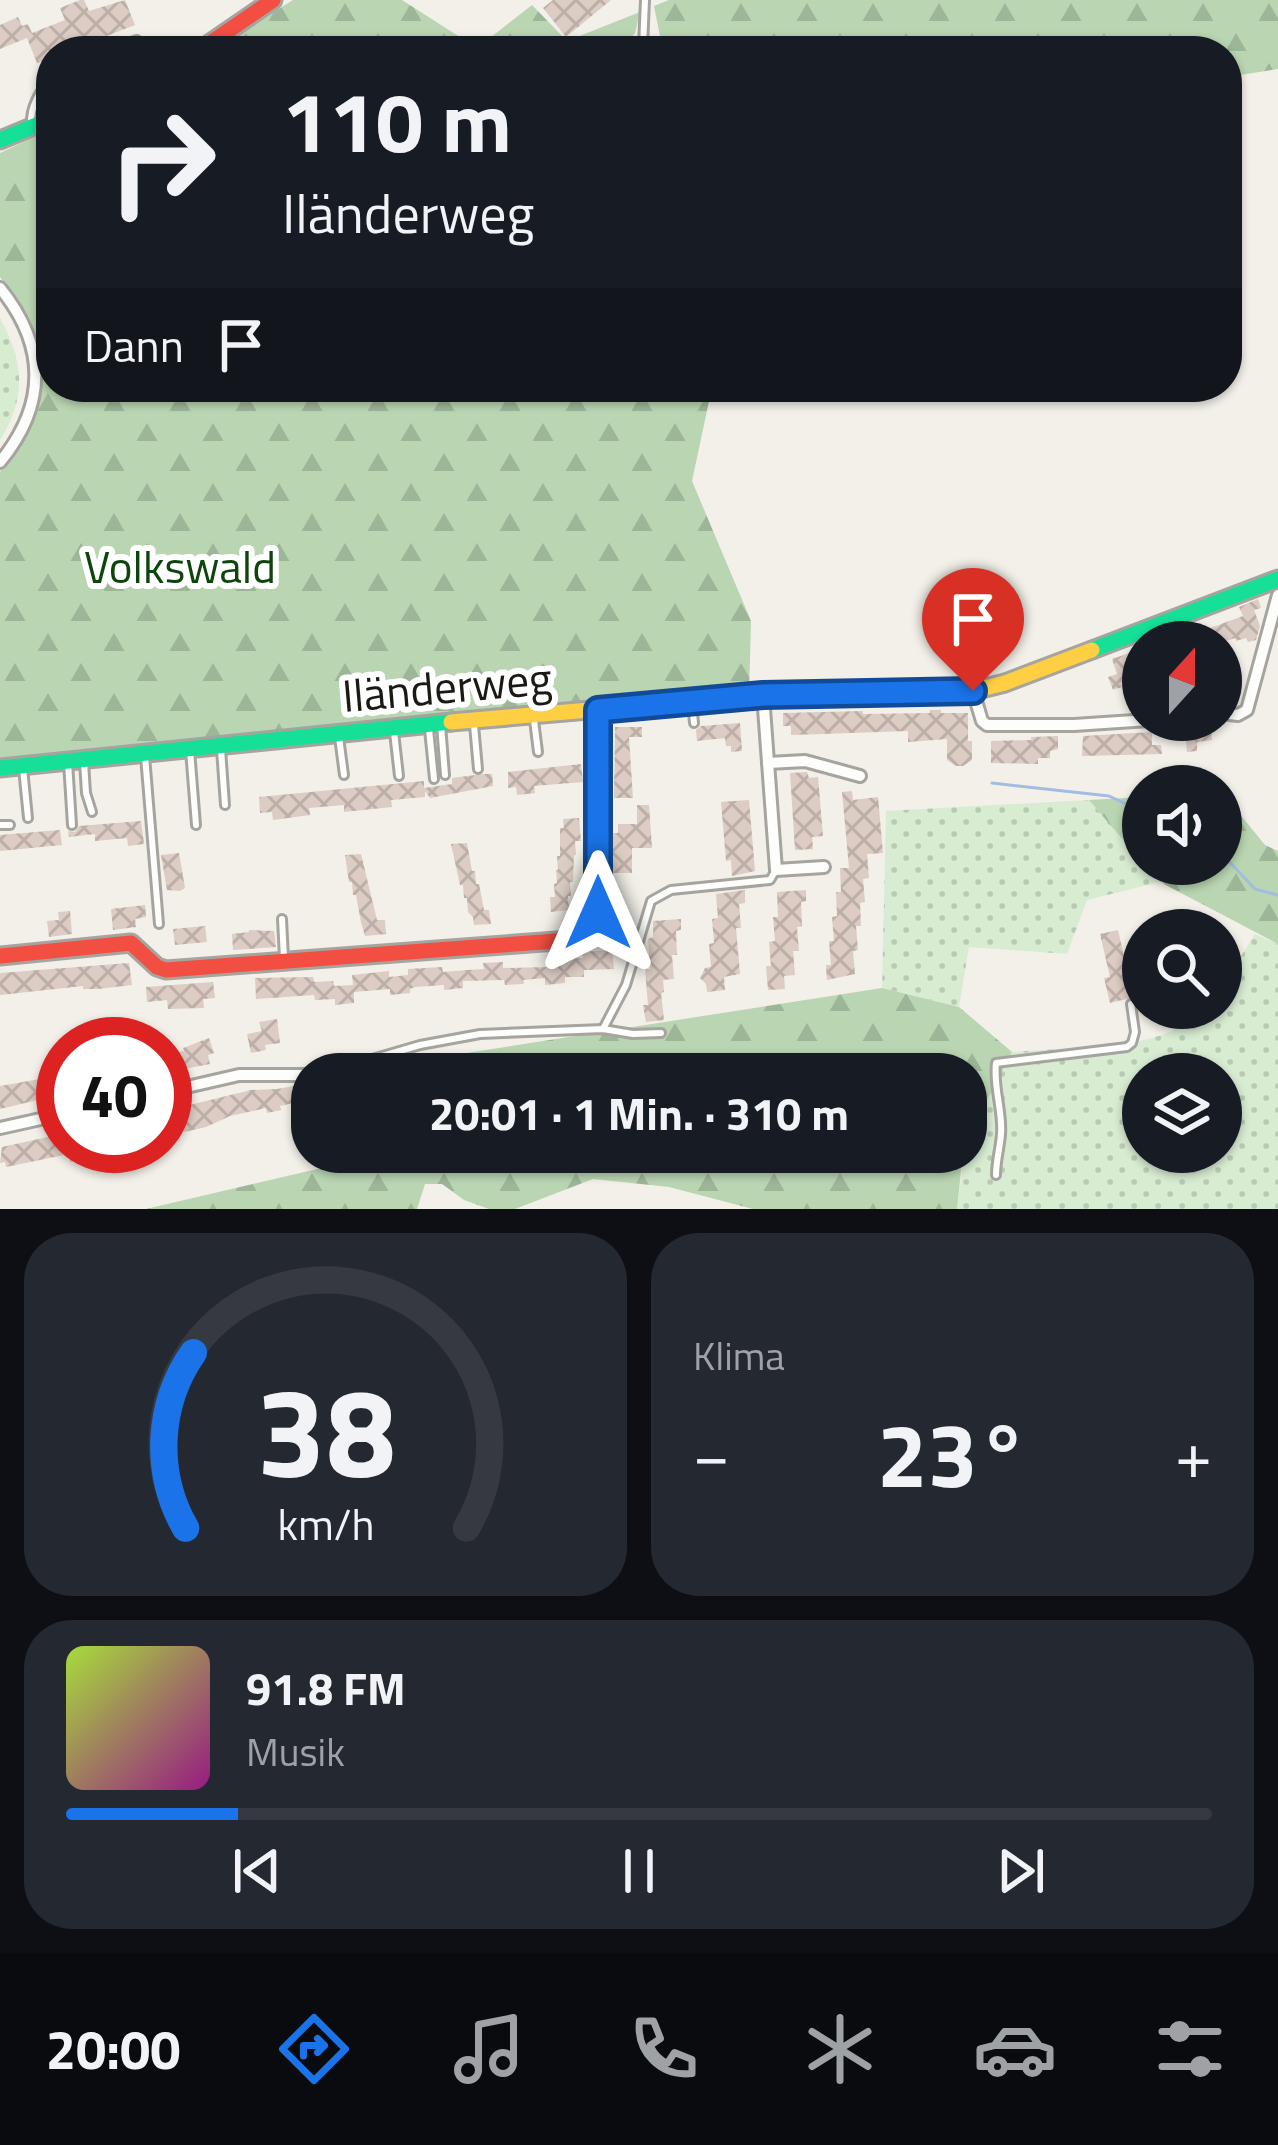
<!DOCTYPE html>
<html lang="de">
<head>
<meta charset="utf-8">
<style>
  :root { --surface:#171b24; --page:#242831; --text:#f1f3f6; --muted:#9ea1a6; --line:#363941; --accent:#1a73e8 }
  body { margin:0; font-family:"Titillium Web",sans-serif; background:var(--page); color:var(--text); height:100vh; display:flex; flex-direction:column; font-size:45px; white-space:nowrap }
  * { box-sizing:border-box; margin:0 }
  p { font-size:39px; color:var(--muted) }
  .icon { flex:none; width:66px; height:66px; fill:none; stroke:currentColor; stroke-width:2; stroke-linecap:round; stroke-linejoin:round }
  .map { position:relative; height:1209px; overflow:hidden }
  .side { display:flex; flex-direction:column; gap:24px; padding:24px; background:#0d0f14; flex:1 }
  .side>* { flex:none }
  .hud { position:absolute; left:36px; top:36px; width:1206px; height:366px; border-radius:48px; box-shadow:0 3px 9px #0004; background:#171b24; color:var(--text); overflow:hidden }
  .needle { width:78px; rotate:21deg }
  .buttons { position:absolute; left:1122px; top:621px; display:grid; gap:24px }
  .buttons a { display:grid; place-items:center; width:120px; height:120px; border-radius:50%; background:var(--surface); box-shadow:0 3px 9px #0004; font-size:60px }
  .speed { position:absolute; left:36px; top:1017px; display:flex; gap:24px; font-size:60px; font-weight:700; text-align:center }
  .speed>* { display:grid; place-content:center; width:156px; height:156px; border-radius:50%; background:var(--surface); box-shadow:0 3px 9px #0004; line-height:1 }
  .speed .limit { border:18px solid #d22; background:#fff; color:#111 }
  .pin { position:absolute; display:grid; place-items:center; width:102px; height:102px; color:#fff; margin:-123px -51px; border-radius:50% 50% 50% 0; rotate:-45deg; box-shadow:0 0 12px #0007 }
  .pin .icon { rotate:45deg }
  .me { position:absolute; width:132px; margin:-66px; rotate:0deg; stroke-linejoin:round; filter:drop-shadow(0 0 9px #0008) }
  .turn { display:flex; align-items:center; gap:42px; height:252px; padding:0 48px; font-size:54px }
  .turn .icon { width:156px; height:156px; stroke-width:2.5 }
  .turn b { display:block; font-size:84px; line-height:102px }
  .then { display:flex; align-items:center; height:114px; padding:0 48px; background:#0003; gap:24px; font-size:45px }
  .big { font-size:90px; font-weight:700; line-height:1.1 }
  .side .card { flex:1; display:flex; flex-direction:column; justify-content:center; gap:18px; min-width:0; padding:0 42px; border-radius:48px; background:var(--page) }
  .side .dial { align-items:center; gap:0 }
  .dial svg { height:312px; overflow:visible; fill:none; stroke:var(--line); stroke-width:7; stroke-linecap:round; text-anchor:middle }
  .dial text { fill:var(--text); stroke:none }
  .song { display:flex; align-items:center; gap:36px }
  .cover { width:144px; height:144px; border-radius:18px; background:linear-gradient(135deg,hsl(80 70% 55%),hsl(310 70% 35%)) }
  .played { height:12px; border-radius:6px; background:linear-gradient(90deg,var(--accent) 15%,var(--line) 15%) }
  .keys { display:flex; justify-content:space-around; direction:ltr }
  .heat { display:flex; justify-content:space-between; align-items:center; font-size:66px; direction:ltr }
  .side .tiles { flex:1; display:grid; gap:24px; grid-template-columns:1fr 1fr }
  .card:last-child { grid-column:span 2 }
  .trip { position:absolute; left:291px; top:1053px; width:696px; height:120px; border-radius:48px; background:var(--surface); box-shadow:0 3px 9px #0004; font-weight:700; line-height:120px; text-align:center }
  .tabs { display:flex; height:192px; justify-content:space-around; align-items:center; background:#090b0e; color:var(--muted) }
  .tabs .icon { width:84px; height:84px }
  .tabs .current { color:var(--accent) }
  .tabs b { font-size:54px; color:var(--text) }
  .map>svg:first-child { display:block }
</style>
</head>
<body>
<div class="map">
<svg width="1278" height="1209" viewBox="0 0 1278 1209">
  <defs>
    <pattern id="grass-dots" width="8" height="8" patternUnits="userSpaceOnUse" patternTransform="scale(3)"><rect width="8" height="8" fill="#d8ecd2"/><path d="M2 2h.1M6 6h.1" fill="none" stroke="#b9cab3" stroke-width="1.8" stroke-linecap="round"/></pattern>
    <pattern id="forest-firs" width="22" height="20" patternUnits="userSpaceOnUse" patternTransform="scale(3)"><rect width="22" height="20" fill="#b9d5b2"/><path d="M5 1l3.5 6h-7zM16 11l3.5 6h-7z" fill="#9eb698"/></pattern>
    <pattern id="building-cross-hatch" width="8" height="8" patternUnits="userSpaceOnUse" patternTransform="scale(3)"><rect width="8" height="8" fill="#dcccc3"/><path d="M0 0l8 8M0 8l8-8" fill="none" stroke="#bcafa7"/></pattern>
  </defs>
  <rect width="100%" height="100%" fill="#f2f0e8"/>
  <g fill="url(#grass-dots)" fill-rule="evenodd">
    <path d="M0 318C24 362 27 397 0 440Z"/>
    <path d="M1089 800 1160 882 1087 900 1067 954 969 947 959 1007 882 988 886 811Z"/>
    <path d="M1255 934 1278 944V1209H957L966 1141 1012 1052C1061 1048 1116 1050 1162 1035 1184 1028 1197 1008 1221 1008V988ZM1143 1074H1221V1152H1143Z"/>
  </g>
  <g fill="url(#forest-firs)">
    <path d="M293 0H402L477 48 532 5 567 41 640 12 635 33 619 51H211Z"/>
    <path d="M669 0H1278V69L1227 77V51H680L660 36 654 6Z"/>
    <path d="M51 129V387H712L692 481 751 621 749 694 0 767V472L22 432 41 360 29 319 0 277V153Z"/>
    <path d="M1221 791 1265 845 1278 851V944L1160 882 1144 864H1221Z"/>
    <path d="M1143 797V863L1089 800Z"/>
    <path d="M882 988 959 1007 1012 1052 966 1141V1074H396V1064Z"/>
    <path d="M390 1152H963L957 1209H753L669 1187 593 1179 515 1209H489L464 1200 442 1184H425L417 1209H146Z"/>
  </g>
  <g fill="none" stroke-linecap="round" stroke-linejoin="round">
    <g stroke="#a2bce4" stroke-width="3">
      <path d="M992 783 1109 796 1143 812"/>
      <path d="M1221 853 1255 889 1278 895"/>
    </g>
  </g>
  <g fill="url(#building-cross-hatch)">
    <path d="M80 0H84L89 11 125 0 135 25 68 51H51V58L37 63 27 38 0 49V25L18 17 22 26 28 24 32 33 65 20 60 8Z"/>
    <path d="M553 0H611L566 37 543 8Z"/>
    <path d="M1258 599 1261 608 1254 610 1260 626 1256 640 1248 642 1246 638 1236 641 1235 638 1223 642H1172L1243 616 1239 607Z"/>
    <path d="M1135 651 1143 676 1121 683 1122 687 1113 690 1108 677 1117 674 1112 659Z"/>
    <path d="M930 710H941V713H968V741H972V760L963 766H956L947 760V739L908 742V731L791 735V726H783V713L863 711V714L930 713Z"/>
    <path d="M740 723 742 751 731 752V746H726L725 738 697 741 696 730 701 726Z"/>
    <path d="M1206 726 1211 727 1212 740 1197 742V751L1187 752 1185 730Z"/>
    <path d="M615 727H642V737H629L633 798H614Z"/>
    <path d="M1152 732V745H1161L1162 754 1082 756 1083 736Z"/>
    <path d="M1058 736V749L1050 751V758H1038V764L991 763V741L1031 740V737Z"/>
    <path d="M581 764 583 782 534 786 535 793 517 795 516 787 508 788V772Z"/>
    <path d="M807 772 809 778 818 777 823 836 812 837 813 849 795 850 790 773Z"/>
    <path d="M483 774H492L493 786 430 798 425 791V797L391 800 392 807 344 812V805L309 808 310 815 273 820 272 812 260 813 259 797 424 781V788L452 784V778Z"/>
    <path d="M852 791 853 800 878 797 883 853 867 854 869 878 863 879 865 902 860 903 861 926H856L858 950 853 951 855 974 827 980 826 965H831L829 941H834L832 917 837 916 836 892H841L840 868H849L842 792Z"/>
    <path d="M749 800 755 871 732 876 731 860 726 861 721 802Z"/>
    <path d="M637 805H649L652 848H632V873H612V833H618V824H637Z"/>
    <path d="M579 818 581 841H575L576 855H574L573 882H570L571 896H568L569 910 551 912 550 897H555L554 884 557 883 556 870H558L557 856H560V828H564L563 819Z"/>
    <path d="M141 821 144 844 128 846 127 838 95 841V834L69 837 68 831 75 832 79 826Z"/>
    <path d="M60 830 62 845 0 851V835Z"/>
    <path d="M467 843 472 871H475L476 884H479L484 910H489L491 924 474 925 473 917 468 912 467 898H464L463 885H460L451 844Z"/>
    <path d="M179 853 185 888 180 891 167 890 161 855Z"/>
    <path d="M361 854 377 920H385L386 934 365 936 361 922 356 895H353L352 882H349L345 855Z"/>
    <path d="M745 890V903L739 904 741 928H736L740 974 724 977 725 990 707 992 706 984 700 978 705 968 711 967 709 944 714 943 712 919 718 918 716 894Z"/>
    <path d="M806 890V901L801 902 802 926 797 927 799 951H793L795 975 784 976 785 989 768 990 766 966H771L769 942 775 941 773 917H778L777 892Z"/>
    <path d="M145 905 146 917 135 919 136 927 113 930 111 909Z"/>
    <path d="M70 911 72 934 49 937 47 921 59 920 58 912Z"/>
    <path d="M681 919V930L676 931 677 955H672L674 979 663 980 664 992 661 993 664 1020 646 1022 643 1005H648L645 969H650L648 939 653 937V921Z"/>
    <path d="M205 926 207 942 175 945 173 929Z"/>
    <path d="M249 930 274 931 276 947 233 950 232 934 249 932Z"/>
    <path d="M1118 930 1124 956 1136 953 1143 995 1110 1003 1104 978 1110 977 1100 934Z"/>
    <path d="M612 950 614 969 584 970V977H565V983L545 985V978L523 980 524 984 505 985 504 980 463 981V988L444 990V985L415 987 410 989V993L390 995V989L354 992V1003L335 1005V999L315 1000 314 995 256 999 255 978 313 977 314 982 333 981 334 986 353 985 352 975 389 971V977L408 975V969L442 967 443 972 468 970 484 969 483 963 503 962V968L549 967 564 965 563 959 583 958 582 952Z"/>
    <path d="M129 963 132 985 98 989H83V986L0 995V973Z"/>
    <path d="M213 982 215 998 203 999 204 1008 168 1009 167 1000 147 1002 146 987Z"/>
    <path d="M277 1019 280 1043 265 1045 266 1050 251 1053 247 1034 262 1031 259 1022Z"/>
    <path d="M209 1038 214 1053 208 1055 210 1064 168 1072 165 1055 184 1051 183 1048Z"/>
    <path d="M61 1072 63 1094 0 1109V1086L51 1077Z"/>
    <path d="M299 1085H312V1099L280 1106 281 1110 267 1113 266 1108 230 1116 206 1127 184 1132 182 1123 165 1126V1111L251 1090 277 1089Z"/>
    <path d="M52 1136 58 1137 60 1147 121 1146V1150L70 1162 69 1154 6 1167 5 1162 0 1163 2 1147Z"/>
  </g>
  <g fill="none" stroke-linecap="round" stroke-linejoin="round">
    <g stroke="#a6a49e" stroke-width="12">
      <g id="lane">
        <path d="M645 0 643 47 652 51"/>
        <path d="M103 51 137 40"/>
        <path d="M31 124C30 107 40 90 51 79"/>
        <path d="M692 703 694 723"/>
        <path d="M534 720 538 752"/>
        <path d="M441 725 445 775"/>
        <path d="M474 725 478 769"/>
        <path d="M429 729 434 779"/>
        <path d="M394 732 399 776"/>
        <path d="M339 737 344 775"/>
        <path d="M221 749 225 805"/>
        <path d="M190 750 196 825"/>
        <path d="M145 756 159 924"/>
        <path d="M68 762 72 825"/>
        <path d="M84 762 86 793 92 812"/>
        <path d="M23 768 28 818"/>
        <path d="M0 825H10"/>
        <path d="M282 919 284 958"/>
        <path d="M603 1029 626 985 651 901 671 890 770 880 776 870"/>
        <path d="M321 1074 420 1045 480 1034 603 1029 633 1034 661 1033"/>
        <path d="M996 1175C996 1161 1000 1148 1001 1134 1003 1111 993 1087 996 1063L1127 1047 1132 1043 1135 1032 1131 1004"/>
      </g>
    </g>
    <g stroke="#a6a49e" stroke-width="16">
      <g id="street">
        <path d="M0 288C47 346 47 405 0 462"/>
        <path d="M973 691 982 721 987 725H1074L1149 720"/>
        <path d="M763 695 776 870 824 867"/>
        <path d="M1221 713 1238 715 1247 710 1278 595"/>
        <path d="M768 763 805 761 860 776"/>
        <path d="M165 1092 239 1075H312"/>
        <path d="M0 1128 63 1114"/>
      </g>
    </g>
    <g stroke="#a6a49e" stroke-width="21">
      <g id="fast">
        <path d="M0 140 51 119"/>
        <path d="M1092 650 1278 579"/>
        <path d="M0 768 451 722"/>
      </g>
    </g>
    <g stroke="#a6a49e" stroke-width="21">
      <path id="slow" d="M451 722 763 695 973 691 1005 683 1092 650"/>
    </g>
    <g stroke="#a6a49e" stroke-width="21">
      <g id="jam">
        <path d="M199 51 273 0"/>
        <path d="M0 956 131 943 157 967 166 970 570 940 590 926 599 903V710"/>
      </g>
    </g>
    <use href="#lane" stroke="#fdfdfc" stroke-width="6"/>
    <use href="#street" stroke="#fdfdfc" stroke-width="10"/>
    <use href="#fast" stroke="#16e098" stroke-width="15"/>
    <use href="#slow" stroke="#ffcf43" stroke-width="15"/>
    <use href="#jam" stroke="#f24e42" stroke-width="15"/>
  </g>
  <g fill="none" stroke-linecap="round" stroke-linejoin="round">
    <g stroke="#114b97" stroke-width="30">
      <path id="route" d="M598 913V710L763 695 973 691"/>
    </g>
    <use href="#route" stroke="#1a73e8" stroke-width="21"/>
  </g>
  <g text-anchor="middle" stroke-width="12" stroke-linejoin="round" paint-order="stroke">
    <g font-size="45" fill="#0d450c" stroke="#fff">
      <text x="180" y="583">Volkswald</text>
    </g>
    <g font-size="45" fill="#1a1913" stroke="#fff">
      <text transform="translate(447 687) rotate(-5)" y="16">Iländerweg</text>
    </g>
  </g>
</svg>
<div class="buttons">
<a><svg class="needle" viewBox="-14 -14 28 28"><path d="M0-13l5 13h-10z" fill="#e53935"/><path d="M0 13l5-13h-10z" fill="#9ea1a6"/></svg></a>
<a><svg class="icon" aria-label="sound" viewBox="0 0 24 24"><path d="M4 9h4l5-4v14l-5-4H4zM17 9q2 3 0 6"/></svg></a>
<a><svg class="icon" aria-label="search" viewBox="0 0 24 24"><circle cx="10" cy="10" r="6"/><path d="M15 15l6 6"/></svg></a>
<a><svg class="icon" aria-label="layers" viewBox="0 0 24 24"><path d="M12 4l9 5-9 5-9-5zM3 14l9 5 9-5"/></svg></a>
</div>
<div class="speed"><div class="limit">40</div></div>
<div class="pin" style="left:973px;top:691px;background:#d93025"><svg class="icon" aria-label="arrive" viewBox="0 0 24 24"><path d="M6 21V4h12l-3 4 3 4H6"/></svg></div>
<svg class="me" style="left:598px;top:913px" viewBox="-20 -20 40 40"><path d="M0-17L14 15 0 8-14 15z" fill="#1a73e8" stroke="#fff" stroke-width="4"/></svg>
<div class="trip">20:01 · 1 Min. · 310 m</div>
<div class="hud">
<div class="turn"><svg class="icon" aria-label="right" viewBox="0 0 24 24"><path d="M7 20v-9h11M14 6l5 5-5 5"/></svg><div><b>110 m</b>Iländerweg</div></div>
<div class="then">Dann<svg class="icon" aria-label="arrive" viewBox="0 0 24 24"><path d="M6 21V4h12l-3 4 3 4H6"/></svg></div>
</div>
</div>
<section class="side">
<div class="tiles">
<div class="card dial"><svg viewBox="0 0 100 80">
<path d="M14 69A42 42 0 1 1 86 69"/>
<path d="M14 69A42 42 0 0 1 16 24" stroke="#1a73e8"/>
<text x="50" y="56" font-size="32" font-weight="700">38</text>
<text x="50" y="72" font-size="11">km/h</text>
</svg></div>
<div class="card"><p>Klima</p>
<div class="heat"><a>−</a><b class="big">23°</b><a>+</a></div>
</div>
<div class="card">
<div class="song"><i class="cover"></i><div><b>91.8 FM</b><p>Musik</p></div></div>
<div class="played"></div>
<div class="keys"><svg class="icon" aria-label="previous" viewBox="0 0 24 24"><path d="M18 5L8 12l10 7zM5 5v14"/></svg><svg class="icon" aria-label="pause" viewBox="0 0 24 24"><path d="M8 5v14M16 5v14"/></svg><svg class="icon" aria-label="next" viewBox="0 0 24 24"><path d="M6 5l10 7-10 7zM19 5v14"/></svg></div>
</div>
</div>
</section>
<nav class="tabs">
<b>20:00</b>
<svg class="icon current" aria-label="directions" viewBox="0 0 24 24"><path d="M12 3l9 9-9 9-9-9zM9 14v-3h6M13 9l2 2-2 2"/></svg>
<svg class="icon" aria-label="music" viewBox="0 0 24 24"><path d="M9 18V5l10-2v13"/><circle cx="6" cy="18" r="3"/><circle cx="16" cy="16" r="3"/></svg>
<svg class="icon" aria-label="phone" viewBox="0 0 24 24"><path d="M5 4h4l2 5-3 2q2 4 5 5l2-3 5 2v4C11 20 4 13 5 4z"/></svg>
<svg class="icon" aria-label="climate" viewBox="0 0 24 24"><path d="M12 3v18M4 7l16 10M4 17L20 7"/></svg>
<svg class="icon" aria-label="car" viewBox="0 0 24 24"><path d="M5 17H2v-5l4-1 3-4h7l3 4 3 1v5h-3M9 17h6M6 11h13"/><circle cx="7" cy="17" r="2"/><circle cx="17" cy="17" r="2"/></svg>
<svg class="icon" aria-label="filters" viewBox="0 0 24 24"><path d="M4 7h16M4 17h16"/><circle cx="9" cy="7" r="2"/><circle cx="15" cy="17" r="2"/></svg>
</nav>
</body>
</html>
